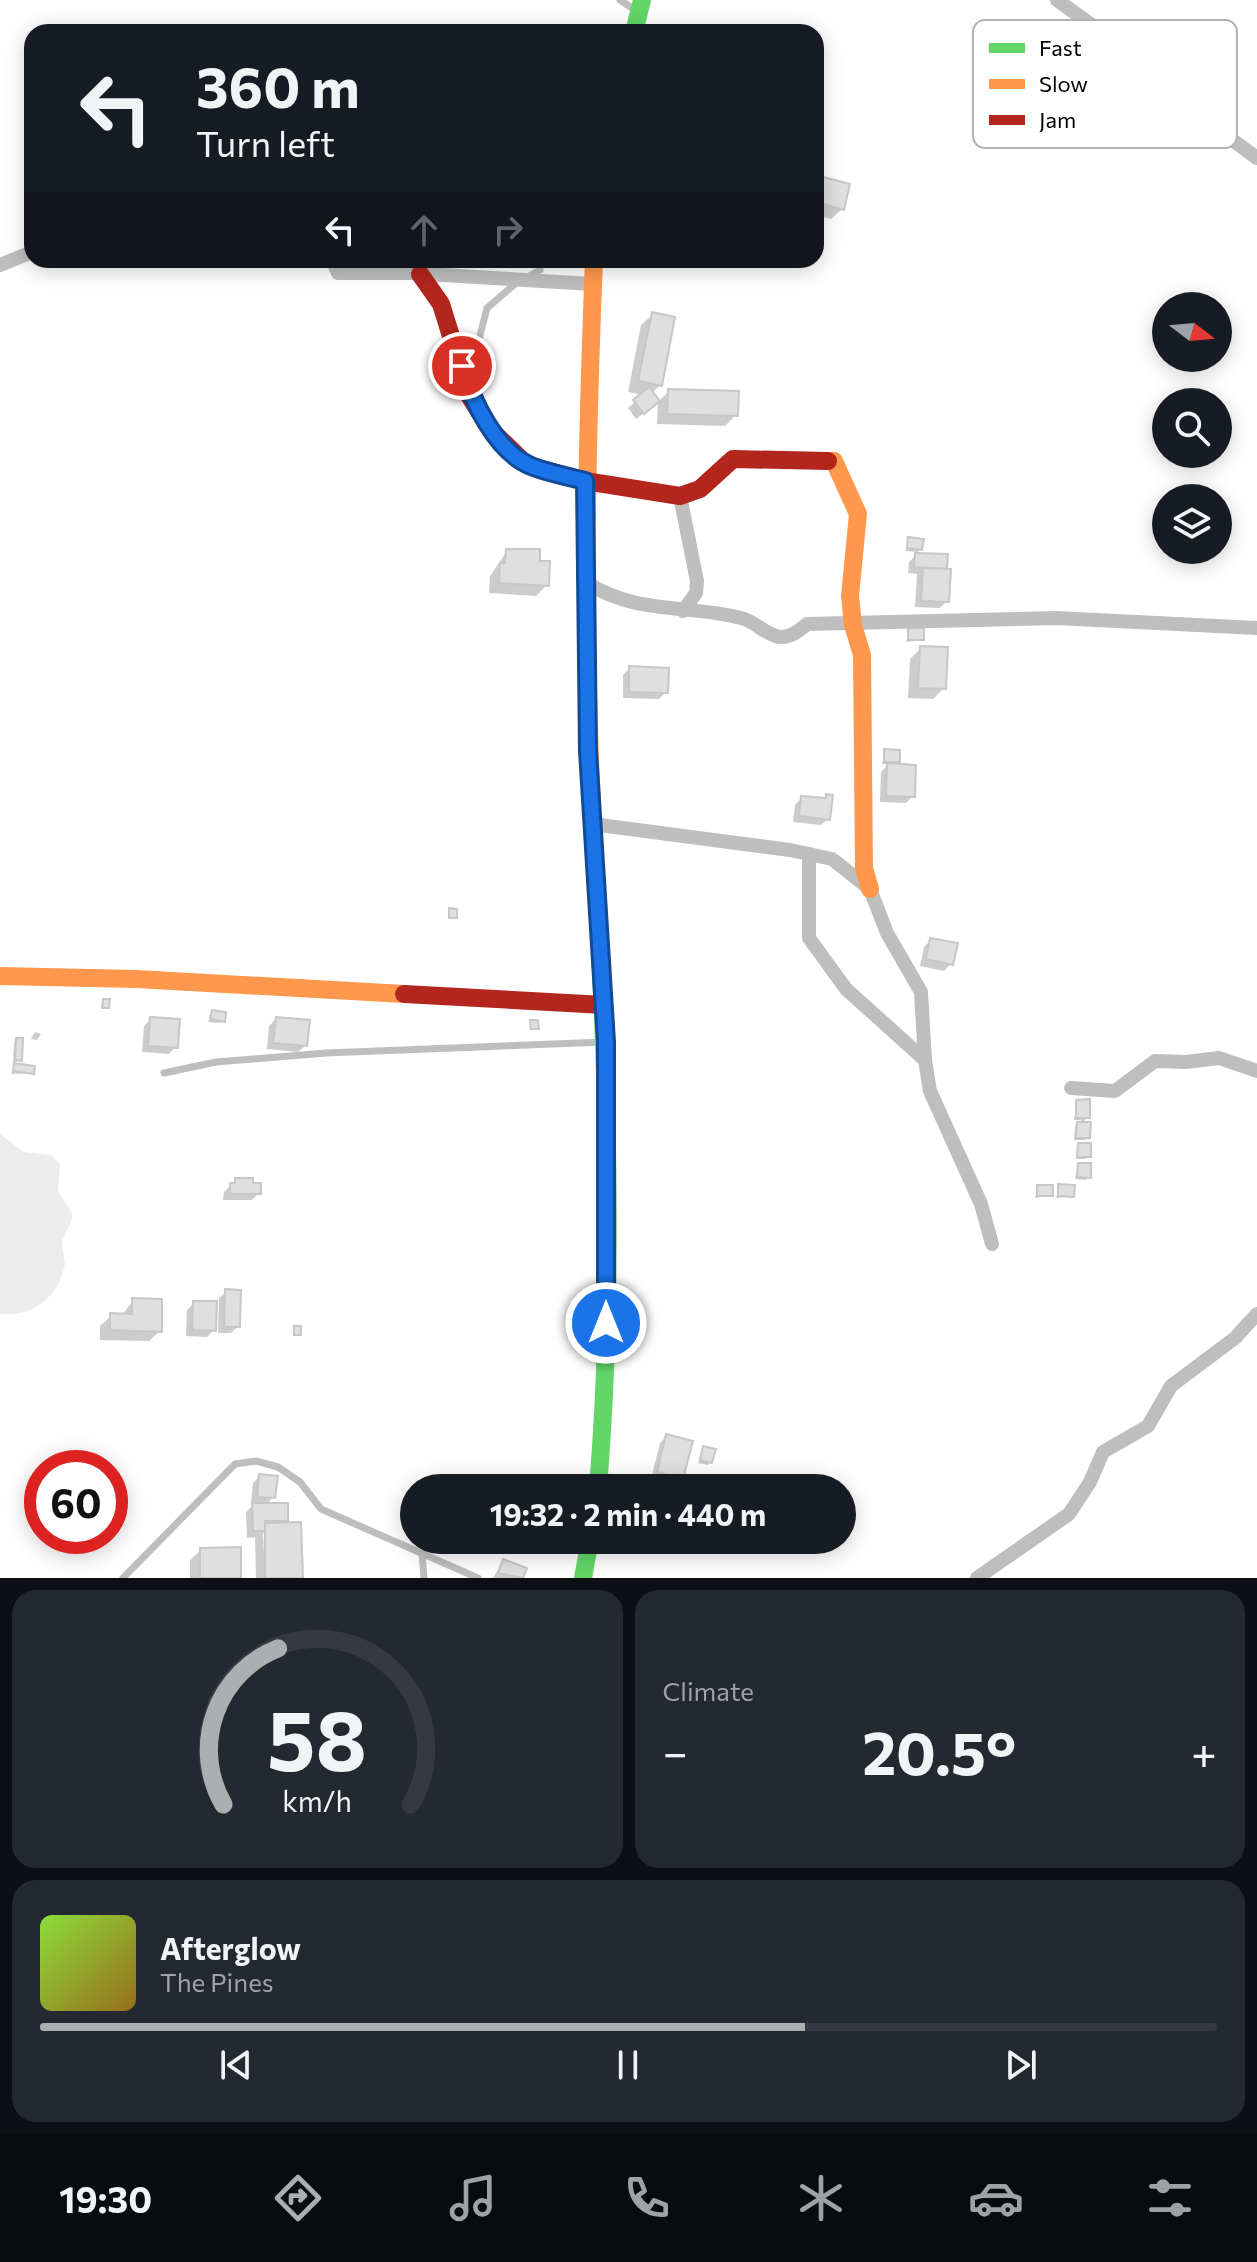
<!DOCTYPE html>
<html lang="en">
<head>
<meta charset="utf-8">
<style>
  :root { --surface:#171b24; --page:#242831; --text:#f1f3f6; --muted:#9ea1a6; --line:#363941; --accent:#adaeaf }
  body { margin:0; font-family:Commissioner,sans-serif; background:var(--page); color:var(--text); height:100vh; display:flex; flex-direction:column; font-size:30px; white-space:nowrap }
  * { box-sizing:border-box; margin:0 }
  p { font-size:26px; color:var(--muted) }
  .icon { flex:none; width:44px; height:44px; fill:none; stroke:currentColor; stroke-width:2; stroke-linecap:round; stroke-linejoin:round }
  .map { position:relative; height:1578px; overflow:hidden }
  .drawer { display:flex; flex-direction:column; gap:12px; padding:12px; background:#0d0f14; flex:1 }
  .drawer>* { flex:none }
  .banner { position:absolute; left:24px; top:24px; width:800px; height:244px; border-radius:24px; box-shadow:0 4px 20px #0003; background:#171b24; color:var(--text); overflow:hidden }
  .needle { width:52px; rotate:106deg }
  .fabs { position:absolute; left:1152px; top:292px; display:grid; gap:16px }
  .fabs a { display:grid; place-items:center; width:80px; height:80px; border-radius:50%; background:var(--surface); box-shadow:0 4px 20px #0003; font-size:40px }
  .speed { position:absolute; left:24px; top:1450px; display:flex; gap:16px; font-size:40px; font-weight:700; text-align:center }
  .speed>* { display:grid; place-content:center; width:104px; height:104px; border-radius:50%; background:var(--surface); box-shadow:0 4px 20px #0003; line-height:1 }
  .speed .limit { border:12px solid #d22; background:#fff; color:#111 }
  .pin { position:absolute; display:grid; place-items:center; width:68px; height:68px; color:#fff; margin:-34px; border:4px solid #fff; border-radius:50%; box-shadow:0 2px 8px #0007 }
  .me { position:absolute; width:88px; margin:-44px; rotate:0deg; stroke-linejoin:round; filter:drop-shadow(0 0 6px #0008) }
  .turn { display:flex; align-items:center; gap:28px; height:168px; padding:0 40px; font-size:36px }
  .turn .icon { width:104px; height:104px; stroke-width:2.5 }
  .turn b { display:block; font-size:56px; line-height:68px }
  .lanes { display:flex; align-items:center; height:76px; padding:0 40px; background:#0003; justify-content:center; gap:40px; direction:ltr }
  .lanes .off { opacity:.35 }
  .big { font-size:60px; font-weight:700; line-height:1.1 }
  .drawer .widget { flex:1; display:flex; flex-direction:column; justify-content:center; gap:12px; min-width:0; padding:0 28px; border-radius:24px; background:var(--page) }
  .drawer .dial { align-items:center; gap:0 }
  .dial svg { height:208px; overflow:visible; fill:none; stroke:var(--line); stroke-width:7; stroke-linecap:round; text-anchor:middle }
  .dial text { fill:var(--text); stroke:none }
  .song { display:flex; align-items:center; gap:24px }
  .cover { width:96px; height:96px; border-radius:12px; background:linear-gradient(135deg,hsl(90 70% 55%),hsl(40 70% 35%)) }
  .played { height:8px; border-radius:4px; background:linear-gradient(90deg,var(--accent) 65%,var(--line) 65%) }
  .keys { display:flex; justify-content:space-around; direction:ltr }
  .heat { display:flex; justify-content:space-between; align-items:center; font-size:44px; direction:ltr }
  .drawer .tiles { flex:1; display:grid; gap:12px; grid-template-columns:1fr 1fr }
  .widget:last-child { grid-column:span 2 }
  .trip { position:absolute; left:400px; top:1474px; width:456px; height:80px; border-radius:40px; background:var(--surface); box-shadow:0 4px 20px #0003; font-weight:700; line-height:80px; text-align:center }
  .tabs { display:flex; height:128px; justify-content:space-around; align-items:center; background:#090b0e; color:var(--muted) }
  .tabs .icon { width:56px; height:56px }
  .tabs .active { color:var(--accent) }
  .tabs b { font-size:36px; color:var(--text) }
  .map>svg:first-child { display:block }
</style>
</head>
<body>
<div class="map">
<svg width="1257" height="1578" viewBox="0 0 1257 1578">
  <rect width="100%" height="100%" fill="#fff"/>
  <path fill="#ececec" d="M0 1134 24 1152 51 1155 60 1164 58 1191 72 1214C73 1225 64 1232 62 1243 61 1251 67 1259 64 1268 56 1300 31 1317 0 1314Z"/>
  <g fill="#0003">
    <path d="M816 177 842 209 831 219 816 215Z"/>
    <path d="M338 260H369L362 267 338 264Z"/>
    <path d="M534 260H563L556 267 532 265Z"/>
    <path d="M652 315 660 385 652 393 651 408 636 419 628 408 643 395 628 392 641 325Z"/>
    <path d="M669 391 736 415 725 426 657 424 658 402Z"/>
    <path d="M909 539 920 549 918 552 905 551Z"/>
    <path d="M507 551 538 562 547 585 536 596 489 593 490 576Z"/>
    <path d="M916 555 946 556 947 601 940 608 915 607 917 574 908 573 909 562Z"/>
    <path d="M909 630 922 640 906 642Z"/>
    <path d="M921 648 944 688 933 699 908 698 910 659Z"/>
    <path d="M630 668 666 692 659 699 623 698V675Z"/>
    <path d="M885 751 898 762 894 765 913 796 906 803 880 802 881 772 889 764H882Z"/>
    <path d="M831 797 828 819 821 825 793 822 795 805 802 798Z"/>
    <path d="M931 940 951 964 944 971 920 966 924 947Z"/>
    <path d="M212 1012 223 1021 220 1023 208 1022Z"/>
    <path d="M151 1019 176 1047 169 1054 142 1052 144 1026Z"/>
    <path d="M276 1019 305 1046 298 1052 267 1049 269 1026Z"/>
    <path d="M35 1032 41 1034 37 1040 31 1039Z"/>
    <path d="M17 1040 20 1060 13 1063 14 1043Z"/>
    <path d="M15 1065 32 1073 11 1074Z"/>
    <path d="M1077 1102 1088 1117 1081 1124 1088 1137 1085 1140H1074L1075 1126 1081 1120H1074Z"/>
    <path d="M1079 1145 1089 1156 1086 1159H1076Z"/>
    <path d="M1078 1165 1089 1177 1086 1180 1075 1179Z"/>
    <path d="M236 1180 259 1193 252 1200H223L224 1192Z"/>
    <path d="M1059 1186 1072 1196 1056 1198Z"/>
    <path d="M1038 1187 1051 1195 1035 1198Z"/>
    <path d="M226 1292 238 1326 231 1333H218L219 1298Z"/>
    <path d="M133 1300 160 1331 149 1341 100 1340V1326L111 1316H122Z"/>
    <path d="M194 1303 214 1330 207 1337 186 1336 187 1310Z"/>
    <path d="M667 1436 681 1478 674 1485 651 1479 660 1443Z"/>
    <path d="M704 1448 710 1462 708 1465 698 1463Z"/>
    <path d="M260 1476 273 1497 266 1505 286 1520 281 1524 301 1578H269L267 1533H263L265 1578H256L255 1537 247 1538 246 1512 255 1503H251L253 1483Z"/>
    <path d="M201 1550 239 1578H190V1560Z"/>
    <path d="M503 1561 524 1569 520 1578H493Z"/>
  </g>
  <g fill="#dfdfdf" stroke="#c7c7c7" stroke-width="2">
    <path d="M816 175 850 184 844 210 816 202Z"/>
    <path d="M652 312 675 317 662 386 638 381Z"/>
    <path d="M649 387 660 401 644 414 633 400Z"/>
    <path d="M668 389 739 391 738 416 667 414Z"/>
    <path d="M908 537 924 539 922 550 907 548Z"/>
    <path d="M506 549H540V561H550L549 586 499 583 500 563H505Z"/>
    <path d="M915 553 948 554 947 569 914 567Z"/>
    <path d="M923 568 951 569 949 602 921 601Z"/>
    <rect x="908" y="628" width="16" height="12"/>
    <path d="M920 646 948 647 946 689 918 688Z"/>
    <path d="M629 666 669 668 668 693 629 692Z"/>
    <path d="M884 749 900 750V762H884Z"/>
    <path d="M887 763 916 765 915 797 886 796Z"/>
    <path d="M826 794 833 795 830 820 799 816 801 796 826 798Z"/>
    <path d="M449 908 457 909V918H449Z"/>
    <path d="M930 938 958 943 953 965 926 959Z"/>
    <path d="M103 999H110L109 1008H102Z"/>
    <path d="M212 1010 226 1012 225 1022 210 1019Z"/>
    <path d="M150 1017 180 1019 178 1048 148 1046Z"/>
    <path d="M276 1017 310 1020 307 1046 273 1043Z"/>
    <path d="M530 1020H538L539 1029H531Z"/>
    <path d="M16 1038H23L22 1061 15 1060Z"/>
    <path d="M14 1063 35 1066 34 1074 13 1071Z"/>
    <path d="M1090 1099V1118H1076V1100Z"/>
    <path d="M1077 1122H1091L1090 1138H1076Z"/>
    <path d="M1078 1143H1091V1157H1077Z"/>
    <path d="M1078 1163H1091V1178L1077 1177Z"/>
    <path d="M235 1178H253V1183H261V1194H230V1183H235Z"/>
    <path d="M1058 1184 1075 1185 1074 1197 1058 1196Z"/>
    <rect x="1037" y="1185" width="16" height="11"/>
    <path d="M225 1289 241 1290 240 1327H224Z"/>
    <path d="M132 1298 162 1299V1332L110 1330V1313L132 1314Z"/>
    <path d="M193 1301H217L216 1331 192 1330Z"/>
    <rect x="294" y="1326" width="7" height="9"/>
    <path d="M666 1434 693 1441 683 1479 657 1472Z"/>
    <path d="M703 1446 716 1449 712 1463 700 1460Z"/>
    <path d="M259 1474 278 1476 275 1498 257 1497Z"/>
    <path d="M252 1503H288V1521H265V1531H253Z"/>
    <path d="M301 1522 303 1578H265V1523Z"/>
    <path d="M241 1547V1578H200V1548Z"/>
    <path d="M503 1559 527 1568 523 1578 498 1573Z"/>
  </g>
  <g fill="none" stroke-linecap="round" stroke-linejoin="round">
    <g stroke="#bebebe" stroke-width="7">
      <path d="M620 0 635 10"/>
      <path d="M470 374 487 308 515 284 540 270"/>
      <path d="M164 1073 216 1062 326 1053 604 1042"/>
      <path d="M422 1553 424 1578"/>
      <path d="M123 1578 235 1464 256 1461 278 1467 300 1482 321 1509 478 1578"/>
    </g>
    <g stroke="#bebebe" stroke-width="14">
      <path d="M1057 0 1203 105 1231 139 1257 158"/>
      <path d="M332 260 338 273H410L592 284"/>
      <path d="M0 265 32 252"/>
      <path d="M680 496 697 581 696 593 683 611"/>
      <path d="M587 583C638 615 686 604 741 618 755 621 765 635 780 637 790 638 799 631 807 624L1056 618 1257 628"/>
      <path d="M592 824 790 850 832 859 870 889 887 933 921 992 925 1060"/>
      <path d="M809 854V938L846 989 925 1060 930 1091 981 1204 992 1244"/>
      <path d="M1071 1088 1115 1091 1155 1061 1186 1062 1219 1058 1257 1071"/>
      <path d="M977 1578 1069 1514 1090 1482 1103 1452 1148 1426 1171 1386 1235 1338 1257 1314"/>
    </g>
    <g stroke="#63d668" stroke-width="18">
      <path d="M634 32 642 0"/>
      <path d="M595 857C607 1066 615 1278 598 1488"/>
      <path d="M583 1578 590 1540"/>
    </g>
    <g stroke="#ff974d" stroke-width="18">
      <path d="M594 260C586 459 582 657 595 857"/>
      <path d="M828 461H834L858 514 850 596 853 625 862 655 864 868 870 889"/>
      <path d="M0 976 136 979 404 994"/>
    </g>
    <g stroke="#b3261e" stroke-width="18">
      <path d="M420 274 441 304 470 397 490 429 527 465 585 481 680 496 700 489 733 459 828 461"/>
      <path d="M404 994 604 1005"/>
    </g>
  </g>
  <g fill="none" stroke-linecap="round" stroke-linejoin="round">
    <g stroke="#114b97" stroke-width="20">
      <path id="route" d="M462 366C471 399 496 452 531 466 548 473 567 476 585 481L588 751 606 1042V1323"/>
    </g>
    <use href="#route" stroke="#1a73e8" stroke-width="14"/>
  </g>
  <rect x="973" y="20" width="264" height="128" rx="12" fill="#fff" stroke="#b2b2b2" stroke-width="2"/>
  <rect x="989" y="43" width="36" height="10" fill="#63d668"/>
  <rect x="989" y="79" width="36" height="10" fill="#ff974d"/>
  <rect x="989" y="115" width="36" height="10" fill="#b3261e"/>
  <g font-size="22" fill="#000">
    <text x="1039" y="56">Fast</text>
    <text x="1039" y="92">Slow</text>
    <text x="1039" y="128">Jam</text>
  </g>
</svg>
<div class="fabs">
<a><svg class="needle" viewBox="-14 -14 28 28"><path d="M0-13l5 13h-10z" fill="#e53935"/><path d="M0 13l5-13h-10z" fill="#9ea1a6"/></svg></a>
<a><svg class="icon" aria-label="search" viewBox="0 0 24 24"><circle cx="10" cy="10" r="6"/><path d="M15 15l6 6"/></svg></a>
<a><svg class="icon" aria-label="layers" viewBox="0 0 24 24"><path d="M12 4l9 5-9 5-9-5zM3 14l9 5 9-5"/></svg></a>
</div>
<div class="speed"><div class="limit">60</div></div>
<div class="pin" style="left:462px;top:366px;background:#d93025"><svg class="icon" aria-label="arrive" viewBox="0 0 24 24"><path d="M6 21V4h12l-3 4 3 4H6"/></svg></div>
<svg class="me" style="left:606px;top:1323px" viewBox="-20 -20 40 40"><circle r="17" fill="#1a73e8" stroke="#fff" stroke-width="3"/><path d="M0-11L8 9 0 5-8 9z" fill="#fff"/></svg>
<div class="trip">19:32 · 2 min · 440 m</div>
<div class="banner">
<div class="turn"><svg class="icon" aria-label="left" viewBox="0 0 24 24"><path d="M17 20v-9H6M10 6l-5 5 5 5"/></svg><div><b>360 m</b>Turn left</div></div>
<div class="lanes"><svg class="icon" aria-label="left" viewBox="0 0 24 24"><path d="M17 20v-9H6M10 6l-5 5 5 5"/></svg><svg class="icon off" aria-label="ahead" viewBox="0 0 24 24"><path d="M12 20V5M6 11l6-6 6 6"/></svg><svg class="icon off" aria-label="right" viewBox="0 0 24 24"><path d="M7 20v-9h11M14 6l5 5-5 5"/></svg></div>
</div>
</div>
<section class="drawer">
<div class="tiles">
<div class="widget dial"><svg viewBox="0 0 100 80">
<path d="M14 69A42 42 0 1 1 86 69"/>
<path d="M14 69A42 42 0 0 1 35 9" stroke="#adaeaf"/>
<text x="50" y="56" font-size="32" font-weight="700">58</text>
<text x="50" y="72" font-size="11">km/h</text>
</svg></div>
<div class="widget"><p>Climate</p>
<div class="heat"><a>−</a><b class="big">20.5°</b><a>+</a></div>
</div>
<div class="widget">
<div class="song"><i class="cover"></i><div><b>Afterglow</b><p>The Pines</p></div></div>
<div class="played"></div>
<div class="keys"><svg class="icon" aria-label="previous" viewBox="0 0 24 24"><path d="M18 5L8 12l10 7zM5 5v14"/></svg><svg class="icon" aria-label="pause" viewBox="0 0 24 24"><path d="M8 5v14M16 5v14"/></svg><svg class="icon" aria-label="next" viewBox="0 0 24 24"><path d="M6 5l10 7-10 7zM19 5v14"/></svg></div>
</div>
</div>
</section>
<nav class="tabs">
<b>19:30</b>
<svg class="icon active" aria-label="directions" viewBox="0 0 24 24"><path d="M12 3l9 9-9 9-9-9zM9 14v-3h6M13 9l2 2-2 2"/></svg>
<svg class="icon" aria-label="music" viewBox="0 0 24 24"><path d="M9 18V5l10-2v13"/><circle cx="6" cy="18" r="3"/><circle cx="16" cy="16" r="3"/></svg>
<svg class="icon" aria-label="phone" viewBox="0 0 24 24"><path d="M5 4h4l2 5-3 2q2 4 5 5l2-3 5 2v4C11 20 4 13 5 4z"/></svg>
<svg class="icon" aria-label="climate" viewBox="0 0 24 24"><path d="M12 3v18M4 7l16 10M4 17L20 7"/></svg>
<svg class="icon" aria-label="car" viewBox="0 0 24 24"><path d="M5 17H2v-5l4-1 3-4h7l3 4 3 1v5h-3M9 17h6M6 11h13"/><circle cx="7" cy="17" r="2"/><circle cx="17" cy="17" r="2"/></svg>
<svg class="icon" aria-label="filters" viewBox="0 0 24 24"><path d="M4 7h16M4 17h16"/><circle cx="9" cy="7" r="2"/><circle cx="15" cy="17" r="2"/></svg>
</nav>
</body>
</html>
